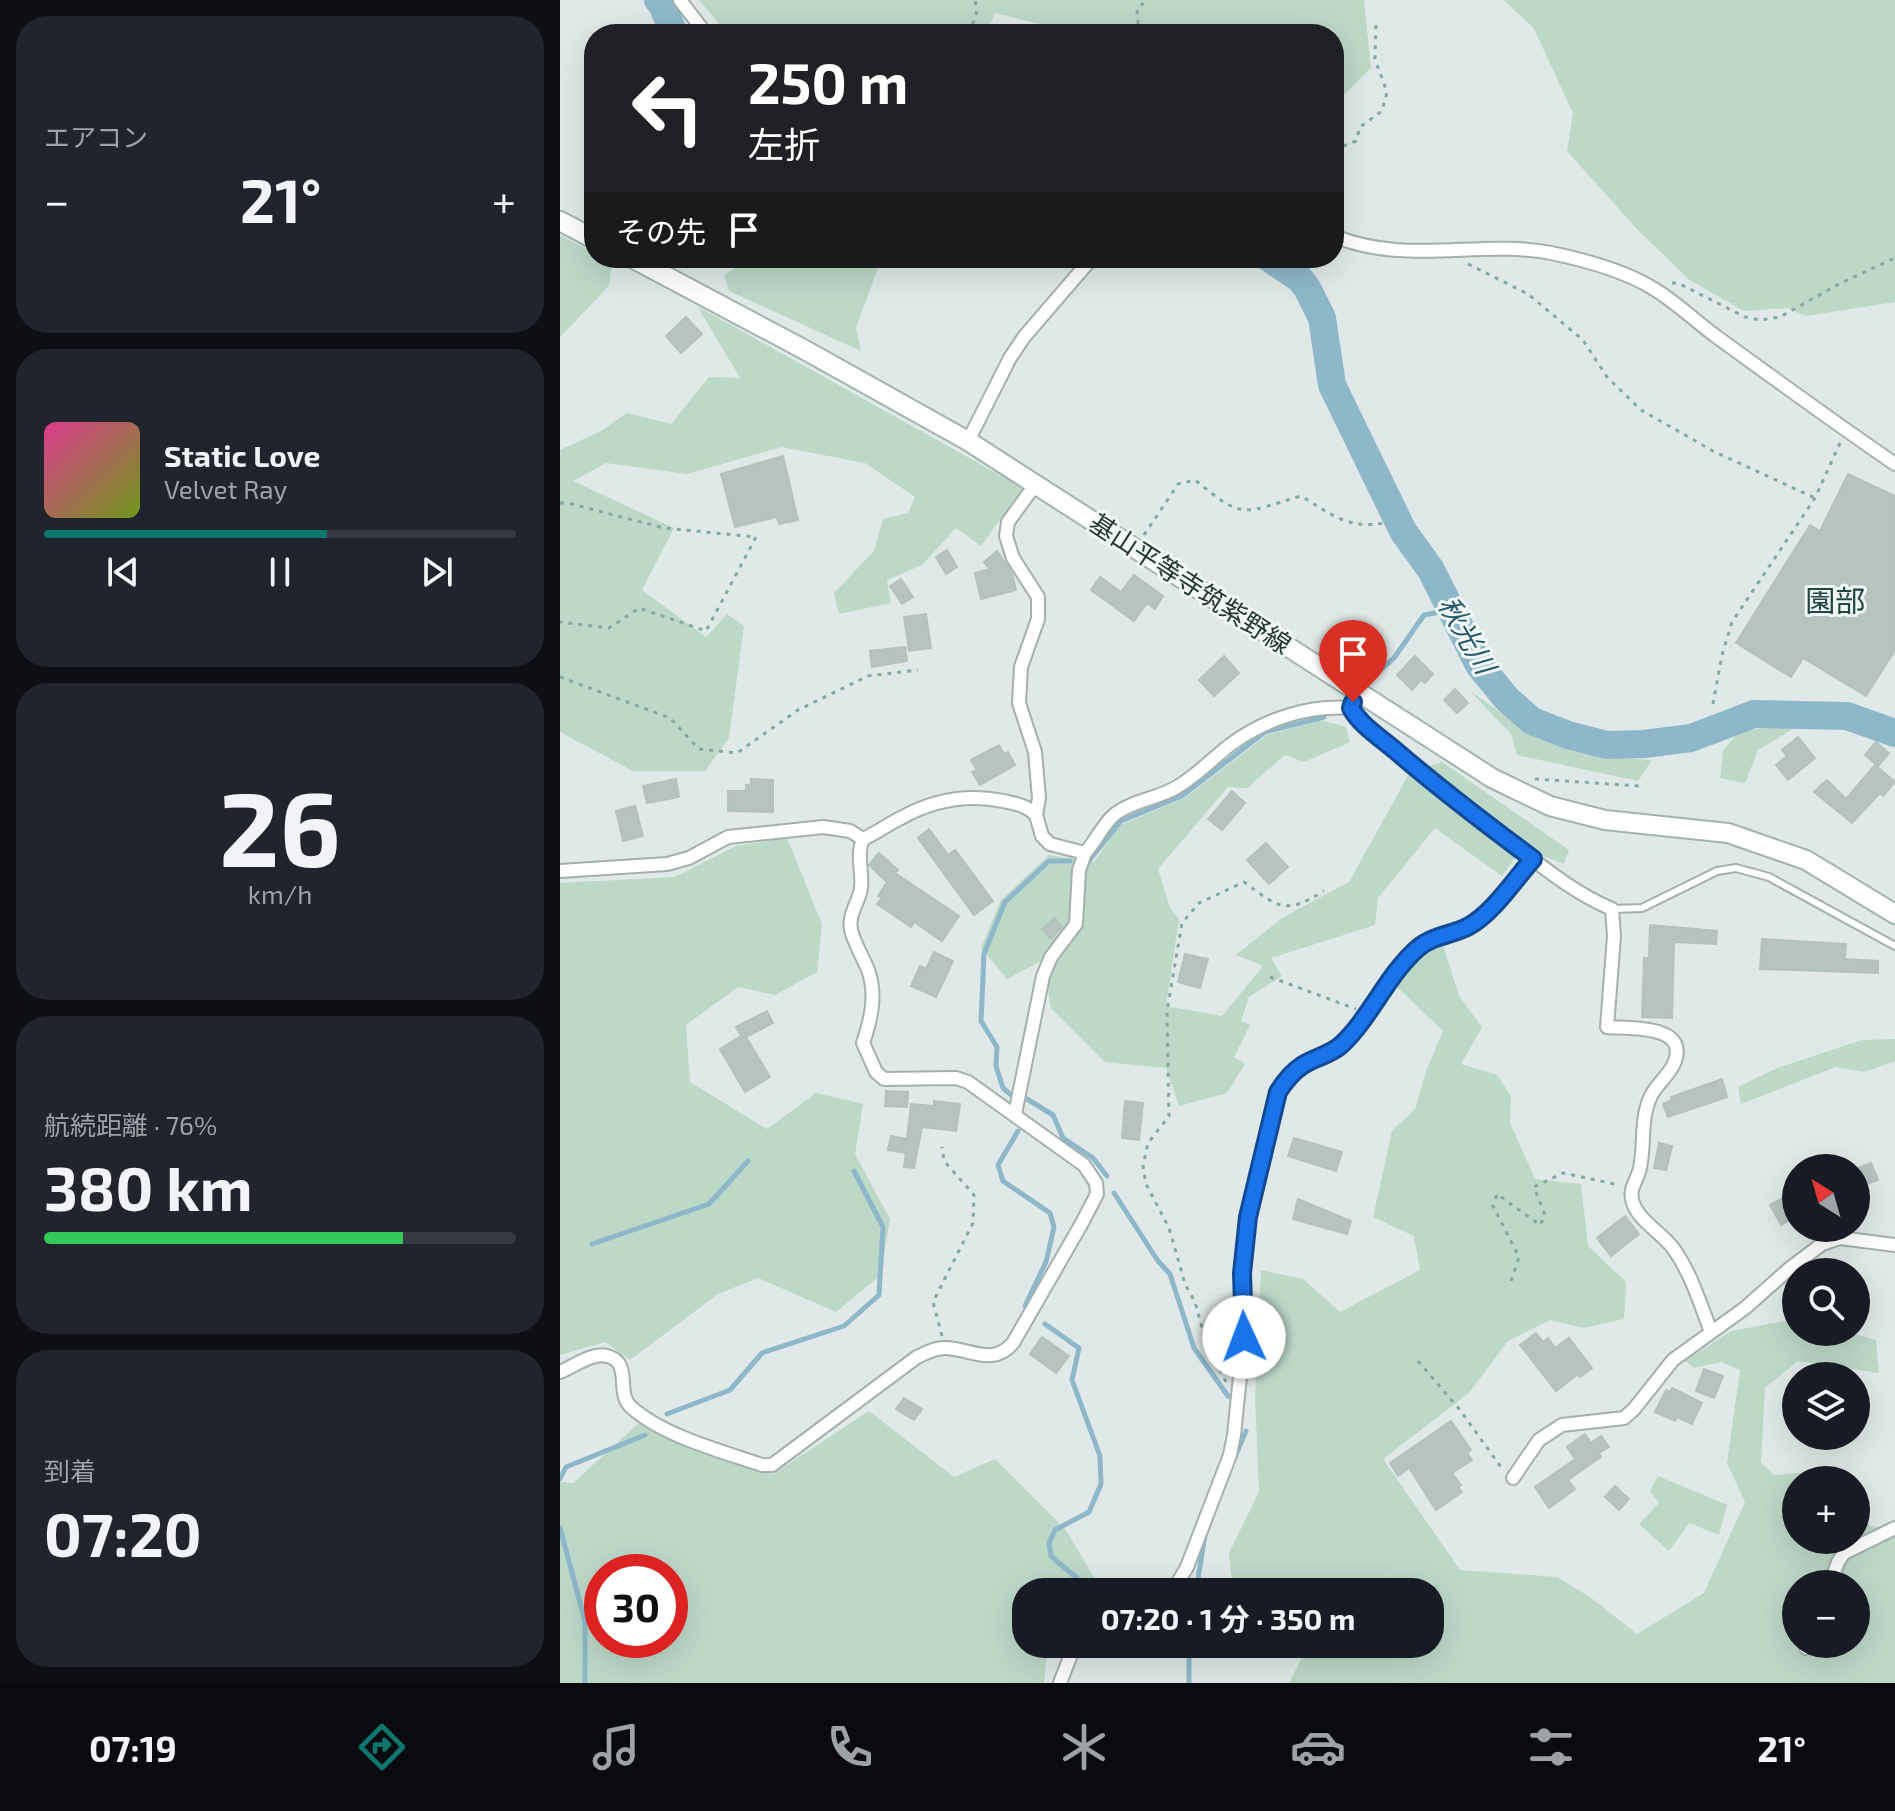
<!DOCTYPE html>
<html lang="ja">
<head>
<meta charset="utf-8">
<style>
  :root { --surface:#171b24; --page:#20242c; --text:#f1f3f6; --muted:#9ea1a6; --line:#363941; --accent:#0f766e }
  body { margin:0; font-family:"Exo 2","Noto Sans JP",sans-serif; background:var(--page); color:var(--text); height:100vh; display:flex; flex-direction:column; font-size:30px; white-space:nowrap }
  * { box-sizing:border-box; margin:0 }
  p { font-size:26px; color:var(--muted) }
  .icon { flex:none; width:44px; height:44px; fill:none; stroke:currentColor; stroke-width:2; stroke-linecap:round; stroke-linejoin:round }
  .map { position:relative; flex:1; overflow:hidden }
  .panel { display:flex; flex-direction:column; gap:16px; padding:16px; background:#0d0f14; width:560px }
  .panel>* { flex:none }
  .banner { position:absolute; left:24px; top:24px; width:760px; height:244px; border-radius:32px; box-shadow:0 8px 32px #0002; background:#202124; color:#fff; overflow:hidden }
  .needle { width:52px; rotate:323deg }
  .tools { position:absolute; left:1222px; top:1154px; display:grid; gap:16px }
  .tools a { display:grid; place-items:center; width:88px; height:88px; border-radius:50%; background:var(--surface); box-shadow:0 8px 32px #0002; font-size:40px }
  .speed { position:absolute; left:24px; top:1554px; display:flex; gap:16px; font-size:40px; font-weight:700; text-align:center }
  .speed>* { display:grid; place-content:center; width:104px; height:104px; border-radius:50%; background:var(--surface); box-shadow:0 8px 32px #0002; line-height:1 }
  .speed .limit { border:12px solid #d22; background:#fff; color:#111 }
  .pin { position:absolute; display:grid; place-items:center; width:68px; height:68px; color:#fff; margin:-82px -34px; border-radius:50% 50% 50% 0; rotate:-45deg; box-shadow:0 0 8px #0007 }
  .pin .icon { rotate:45deg }
  .me { position:absolute; width:88px; margin:-44px; rotate:358deg; stroke-linejoin:round; filter:drop-shadow(0 0 6px #0008) }
  .turn { display:flex; align-items:center; gap:28px; height:168px; padding:0 32px; font-size:36px }
  .turn .icon { width:104px; height:104px; stroke-width:2.5 }
  .turn b { display:block; font-size:56px; line-height:68px }
  .then { display:flex; align-items:center; height:76px; padding:0 32px; background:#0003; gap:16px; font-size:30px }
  .big { font-size:60px; font-weight:700; line-height:1.1 }
  .panel .tile { flex:1; display:flex; flex-direction:column; justify-content:center; gap:12px; min-width:0; padding:0 28px; border-radius:32px; background:var(--page) }
  .panel .dial { align-items:center; gap:0 }
  .dial b { font-size:104px; line-height:1 }
  .song { display:flex; align-items:center; gap:24px }
  .cover { width:96px; height:96px; border-radius:12px; background:linear-gradient(135deg,hsl(330 70% 55%),hsl(80 70% 35%)) }
  .played { height:8px; border-radius:4px; background:linear-gradient(90deg,var(--accent) 60%,var(--line) 60%) }
  .keys { display:flex; justify-content:space-around; direction:ltr }
  .heat { display:flex; justify-content:space-between; align-items:center; font-size:44px; direction:ltr }
  .charge { height:12px; border-radius:6px; background:linear-gradient(90deg,#34c759 76%,var(--line) 0) }
  .trip { position:absolute; left:452px; top:1578px; width:432px; height:80px; border-radius:32px; background:var(--surface); box-shadow:0 8px 32px #0002; font-weight:700; line-height:80px; text-align:center }
  .menu { display:flex; height:128px; justify-content:space-around; align-items:center; background:#090b0e; color:var(--muted) }
  .menu .icon { width:56px; height:56px }
  .menu .current { color:var(--accent) }
  .menu b { font-size:36px; color:var(--text) }
  main { display:flex; flex:1; min-height:0 }
  .map>svg:first-child { display:block }
</style>
</head>
<body>
<main>
<section class="panel">
<div class="tile"><p>エアコン</p>
<div class="heat"><a>−</a><b class="big">21°</b><a>+</a></div>
</div>
<div class="tile">
<div class="song"><i class="cover"></i><div><b>Static Love</b><p>Velvet Ray</p></div></div>
<div class="played"></div>
<div class="keys"><svg class="icon" aria-label="previous" viewBox="0 0 24 24"><path d="M18 5L8 12l10 7zM5 5v14"/></svg><svg class="icon" aria-label="pause" viewBox="0 0 24 24"><path d="M8 5v14M16 5v14"/></svg><svg class="icon" aria-label="next" viewBox="0 0 24 24"><path d="M6 5l10 7-10 7zM19 5v14"/></svg></div>
</div>
<div class="tile dial"><b>26</b><p>km/h</p></div>
<div class="tile"><p>航続距離 · 76%</p><b class="big">380 km</b><div class="charge"></div></div>
<div class="tile"><p>到着</p><b class="big">07:20</b></div>
</section>
<div class="map">
<svg width="1335" height="1683" viewBox="0 0 1335 1683">
  <rect width="100%" height="100%" fill="#e0e9e7"/>
  <g fill="#bcd8c7" fill-rule="evenodd">
    <path d="M139 0H804L811 68 774 105V34H521L435 13 426 34H168Z"/>
    <path d="M944 0H1335V302L1246 316 1227 308 1184 311 1128 279 1075 227 1007 151 1013 113 974 29Z"/>
    <path d="M0 235 34 253V258H42L52 263 49 286 0 337Z"/>
    <path d="M192 258H268L318 268 296 328 301 351 169 291 164 275Z"/>
    <path d="M137 306 463 488 421 546 396 528 362 565 327 580 331 603 279 614 274 593 314 551 323 519 348 513 355 497 305 463 221 447 127 474 46 463 13 481 114 528 82 590 146 637 167 614 184 626 169 738 145 771H73L0 732V450L41 431 67 413 111 424 149 377 180 378Z"/>
    <path d="M910 691 978 739 1041 757 1092 760 1078 781 957 755 951 734Z"/>
    <path d="M761 720 786 727 790 742 744 762 725 755 687 788 668 787 598 869 610 908 619 919 606 1006 662 1016 703 966 676 955 722 918 789 882 850 772 882 762 1009 850 1004 864 962 848 942 876 875 828 818 898 815 925 711 958 722 976 689 997 681 1021 690 1025 674 1057 685 1064 667 1093 619 1106 606 1068 545 1062 491 1008 483 960 447 979 421 948 441 900 489 855 534 862 560 825 625 798 707 735Z"/>
    <path d="M1240 725 1198 750 1185 783 1160 778 1163 751 1179 731Z"/>
    <path d="M227 838 262 924 257 972 215 995 178 987 126 1025 130 1082 207 1129 256 1093 303 1104 295 1154 330 1219 321 1275 276 1312 198 1278 158 1294 70 1360 45 1342 0 1355V883L115 877 176 846Z"/>
    <path d="M883 945 899 996 922 1027 901 1064 937 1075 951 1096 950 1123 975 1179 1021 1184 1028 1246 1066 1282 1064 1319 1023 1328 990 1320 948 1341 909 1393 823 1459 900 1570 997 1577 1030 1597 1077 1634 1144 1593 1185 1502 1167 1463 1180 1370 1161 1362 1134 1368 1125 1361 1171 1331 1236 1319V1332H1287L1316 1340 1319 1373 1238 1361 1205 1388 1201 1462 1214 1475 1260 1471 1288 1480H1236V1540H1296V1489L1310 1526 1335 1529V1683H729L749 1644H870V1592H673L669 1553 699 1492 695 1398 701 1270 743 1279 780 1312 860 1270 854 1236 813 1217 832 1131 855 1109 866 1071 883 1031 836 986 857 956ZM1236 1584H1296V1644H1236Z"/>
    <path d="M1335 1039V1061L1304 1072 1276 1067 1181 1104 1178 1087 1217 1068 1302 1040Z"/>
    <path d="M309 1411 394 1477 435 1459 506 1530 543 1592H466V1644H488L484 1683H0V1482L13 1483 79 1423 213 1474ZM42 1572H110V1640H42Z"/>
    <path d="M1098 1476 1167 1505 1159 1535 1129 1523 1109 1551 1079 1524 1099 1503 1090 1491Z"/>
  </g>
  <g fill="none" stroke-linecap="round" stroke-linejoin="round">
    <g stroke="#8eb8c9" stroke-width="5">
      <path d="M815 675 834 658 864 615 891 610"/>
      <path d="M528 862 561 821 622 796 705 732 764 717"/>
      <path d="M450 1094 443 1088 436 1066 437 1047 421 1021 424 954 445 902 489 861H510"/>
      <path d="M467 1099 493 1115 503 1138 533 1158 547 1176"/>
      <path d="M458 1131 438 1165 443 1181 490 1213 494 1227 486 1262 465 1306"/>
      <path d="M554 1193 598 1261 610 1274 634 1348 668 1396"/>
      <path d="M32 1244 149 1204 188 1161"/>
      <path d="M485 1324 519 1348 512 1380 540 1456 541 1484 529 1512 495 1530 489 1543 491 1556 533 1592"/>
      <path d="M107 1414 170 1390 202 1353 284 1326 319 1295 323 1227 294 1171"/>
      <path d="M675 1457 686 1431"/>
      <path d="M0 1479 6 1467 85 1435"/>
      <path d="M0 1528 25 1621V1683"/>
      <path d="M636 1592 645 1534"/>
      <path d="M629 1644V1683"/>
    </g>
    <g stroke="#8eb8c9" stroke-width="28">
      <path d="M98 0 102 4 114 34"/>
      <path d="M709 258 740 279 747 288 762 318 772 385 843 531 871 570 919 665 947 699 972 721 1008 735 1047 745 1084 744 1131 738 1194 714 1287 716 1335 733"/>
    </g>
  </g>
  <g fill="#b6c4c0" stroke="#b4c2be" stroke-width="2">
    <path d="M126 317 142 334 121 353 106 336Z"/>
    <path d="M223 456 238 520 219 524 217 517 175 527 161 474Z"/>
    <path d="M1288 474 1335 496V650L1306 696 1243 658 1231 677 1176 643 1250 525 1260 531Z"/>
    <path d="M387 550 397 567 386 574 376 557Z"/>
    <path d="M437 551 452 573 456 590 421 599 415 573 430 569 424 562Z"/>
    <path d="M574 575 603 596 595 609 587 603 574 621 531 590 540 577 561 592Z"/>
    <path d="M341 579 353 597 342 604 330 586Z"/>
    <path d="M366 614 371 648 349 651 344 617Z"/>
    <path d="M345 647 347 661 312 667 310 651Z"/>
    <path d="M664 656 679 673 654 696 639 680Z"/>
    <path d="M855 656 873 674 865 683 861 680 852 690 837 675Z"/>
    <path d="M895 689 908 703 897 713 884 700Z"/>
    <path d="M1238 737 1255 758 1228 780 1216 765 1227 756 1222 750Z"/>
    <path d="M1316 742 1329 753 1318 766 1305 755Z"/>
    <path d="M439 745 444 754 448 752 455 765 420 785 412 772 417 770 411 760Z"/>
    <path d="M1315 765 1335 782 1323 796 1320 793 1292 823 1254 792 1267 780 1286 799Z"/>
    <path d="M116 779 119 797 87 803 83 786Z"/>
    <path d="M191 779 213 780V812L168 811V791H186V785H191Z"/>
    <path d="M672 791 685 803 662 830 648 819Z"/>
    <path d="M75 806 83 836 63 841 56 811Z"/>
    <path d="M369 829 388 855 395 850 433 901 414 915 358 838Z"/>
    <path d="M706 843 728 867 709 884 687 860Z"/>
    <path d="M319 853 338 870 335 873 399 916 382 941 354 922 351 927 317 904 322 898 318 896 327 882 309 865Z"/>
    <path d="M495 918 502 927 491 939 482 929Z"/>
    <path d="M1090 925 1157 931 1156 944 1114 942 1112 1018 1082 1017 1084 958H1089Z"/>
    <path d="M1202 939 1286 944 1285 959 1318 961V973L1200 969Z"/>
    <path d="M374 952 393 961 376 997 351 986 360 966 366 969Z"/>
    <path d="M625 954 648 959 640 988 618 982Z"/>
    <path d="M207 1011 213 1023 186 1037 210 1077 185 1092 160 1049 181 1036 176 1027Z"/>
    <path d="M1162 1079 1167 1097 1108 1117 1103 1104 1112 1100 1111 1097Z"/>
    <path d="M326 1091 348 1092 347 1107 325 1106Z"/>
    <path d="M374 1101 400 1104 396 1131 362 1127 354 1168 344 1167 346 1153 328 1150 331 1136 347 1139 351 1104 374 1106Z"/>
    <path d="M565 1101 583 1103 579 1140 562 1138Z"/>
    <path d="M734 1138 782 1152 776 1171 728 1156Z"/>
    <path d="M1099 1143 1112 1146 1106 1170 1094 1168Z"/>
    <path d="M1311 1163 1318 1180 1296 1188V1169Z"/>
    <path d="M1236 1191V1217L1221 1225 1210 1205Z"/>
    <path d="M738 1199 791 1221 787 1234 733 1219Z"/>
    <path d="M1065 1216 1079 1234 1051 1256 1037 1238Z"/>
    <path d="M976 1333 983 1342 988 1338 995 1348 1009 1338 1032 1368 1020 1377 1018 1374 996 1391 960 1345Z"/>
    <path d="M482 1337 509 1356 496 1373 470 1354Z"/>
    <path d="M1144 1369 1163 1376 1154 1398 1136 1391Z"/>
    <path d="M1112 1388 1142 1403 1132 1424 1117 1417 1115 1421 1095 1412 1106 1390 1110 1392Z"/>
    <path d="M344 1398 362 1409 354 1420 336 1409Z"/>
    <path d="M891 1421 911 1450 907 1453 912 1460 892 1473 901 1485 898 1487 902 1492 876 1510 849 1468 838 1476 830 1463Z"/>
    <path d="M1025 1434 1031 1443 1041 1436 1049 1447 1039 1453 1041 1457 1008 1480 1015 1489 989 1508 975 1487 1015 1459 1007 1447Z"/>
    <path d="M1055 1486 1069 1499 1059 1510 1045 1497Z"/>
  </g>
  <g fill="none" stroke-linecap="round" stroke-linejoin="round">
    <g stroke="#a4b0ae" stroke-width="10">
      <path id="lane" d="M1052 909 1082 908 1157 871 1176 868 1209 877 1335 946"/>
    </g>
    <g stroke="#a4b0ae" stroke-width="16">
      <g id="street">
        <path d="M120 0 146 34"/>
        <path d="M774 236C847 266 920 239 991 253 1025 260 1064 270 1094 289 1116 302 1136 322 1157 337 1216 380 1275 423 1335 464"/>
        <path d="M408 441 450 358 464 337 532 258"/>
        <path d="M475 485 448 522 446 536 453 558 478 597V619L461 667 459 703 475 752 479 798 476 815 482 836 490 844 525 853C536 841 543 824 555 814 574 800 597 799 617 787 636 776 652 759 670 745 705 719 748 705 791 708"/>
        <path d="M800 693 791 708 794 714C841 759 893 798 945 838 978 863 1013 893 1052 909L1054 936 1047 1027C1068 1029 1128 1024 1115 1061 1111 1074 1097 1083 1091 1096 1080 1118 1085 1145 1080 1168 1077 1182 1068 1188 1073 1203 1079 1221 1102 1233 1113 1248 1131 1273 1140 1303 1151 1332"/>
        <path d="M0 871 107 864 129 858 168 837 263 827 290 831 303 839C317 833 328 824 341 818 373 800 408 794 443 801 457 804 466 805 476 815"/>
        <path d="M455 1114 483 976 491 957 516 924 519 870 525 853"/>
        <path d="M0 1372C13 1367 32 1352 47 1356 73 1362 55 1393 71 1407 103 1436 161 1451 202 1465H212L357 1357C366 1353 376 1347 387 1348 413 1350 433 1366 453 1343L522 1223 537 1194 536 1183 524 1165 408 1082 396 1078 324 1079 316 1072 303 1043C311 1020 317 994 308 970 303 957 294 943 291 930 288 913 299 903 301 888 303 871 296 856 303 839"/>
        <path d="M953 1478 979 1440 1002 1425 1064 1418 1074 1409 1113 1360 1185 1308 1229 1269 1262 1244 1280 1238 1335 1245"/>
        <path d="M1270 1584 1278 1562 1284 1553 1335 1528"/>
        <path d="M607 1592 617 1584 627 1567 670 1455 674 1435 684 1337 682 1273 688 1217 718 1092C727 1080 735 1069 749 1062 758 1058 769 1055 777 1049 810 1025 827 976 858 948 873 935 893 935 909 926 932 914 956 879 973 859"/>
        <path d="M1246 1648 1248 1644"/>
        <path d="M500 1683 512 1652 519 1644"/>
      </g>
    </g>
    <g stroke="#a1b4af" stroke-width="22">
      <g id="secondary">
        <path d="M0 221 34 239"/>
        <path d="M72 258 245 350 408 441 932 778 990 806 1045 820 1168 833 1246 860 1335 914"/>
      </g>
    </g>
    <g stroke="#84a9a3" stroke-width="3" stroke-dasharray="4 6" stroke-linecap="butt">
      <path d="M410 34 417 10 415 0"/>
      <path d="M579 34 577 10 586 0"/>
      <path d="M774 150 796 141 800 127 822 111 827 92 815 59 816 23"/>
      <path d="M908 264 968 294 1023 340 1047 377 1081 410 1153 451 1255 498"/>
      <path d="M1112 283H1118L1185 317 1200 320 1220 317 1279 284 1335 258"/>
      <path d="M0 503H8L104 528 196 537 146 631 79 608 49 628 0 622"/>
      <path d="M584 535 618 484 635 480C685 521 682 513 741 496 769 513 789 530 824 523"/>
      <path d="M0 677 110 718 139 749 177 753 238 710 308 676 358 670"/>
      <path d="M1153 704 1162 655 1172 622 1255 498 1281 441"/>
      <path d="M975 779 1079 786"/>
      <path d="M710 977 796 1009"/>
      <path d="M951 1281 959 1257 933 1206 937 1194 980 1225 985 1215 974 1187 1003 1173 1059 1185"/>
      <path d="M382 1336 373 1302 413 1223 414 1195 384 1161 382 1147"/>
      <path d="M858 1361 900 1410 943 1470"/>
      <path d="M666 1382 646 1342 635 1302 625 1284 609 1228 586 1184 583 1166 588 1143 609 1116 607 1011 622 923 639 903 684 882C719 908 725 915 764 891"/>
    </g>
    <use href="#lane" stroke="#fff" stroke-width="6"/>
    <use href="#street" stroke="#fff" stroke-width="12"/>
    <use href="#secondary" stroke="#fff" stroke-width="18"/>
  </g>
  <g fill="none" stroke-linecap="round" stroke-linejoin="round">
    <g stroke="#114b97" stroke-width="20">
      <path id="route" d="M684 1337 682 1273 688 1217 718 1092C725 1081 732 1072 743 1065 755 1057 770 1055 781 1045 811 1017 827 975 858 948 873 935 893 935 909 926 932 914 955 879 973 859 926 824 880 789 836 751 821 738 800 725 791 708L793 702"/>
    </g>
    <use href="#route" stroke="#1a73e8" stroke-width="14"/>
  </g>
  <g text-anchor="middle" stroke-width="6" stroke-linejoin="round" paint-order="stroke">
    <g font-size="26" fill="#233835" stroke="#f0f6f4">
      <text transform="translate(630 584) rotate(33)" y="9">基山平等寺筑紫野線</text>
    </g>
    <g font-size="28" font-style="italic" fill="#24576d" stroke="#f0f6f4">
      <text transform="translate(907 635) rotate(60)" y="10">秋光川</text>
    </g>
    <g font-size="30" fill="#214743" stroke="#f0f6f4">
      <text x="1275" y="612">園部</text>
    </g>
  </g>
</svg>
<div class="tools">
<a><svg class="needle" viewBox="-14 -14 28 28"><path d="M0-13l5 13h-10z" fill="#e53935"/><path d="M0 13l5-13h-10z" fill="#9ea1a6"/></svg></a>
<a><svg class="icon" aria-label="search" viewBox="0 0 24 24"><circle cx="10" cy="10" r="6"/><path d="M15 15l6 6"/></svg></a>
<a><svg class="icon" aria-label="layers" viewBox="0 0 24 24"><path d="M12 4l9 5-9 5-9-5zM3 14l9 5 9-5"/></svg></a>
<a>+</a>
<a>−</a>
</div>
<div class="speed"><div class="limit">30</div></div>
<div class="pin" style="left:793px;top:702px;background:#d93025"><svg class="icon" aria-label="arrive" viewBox="0 0 24 24"><path d="M6 21V4h12l-3 4 3 4H6"/></svg></div>
<svg class="me" style="left:684px;top:1337px" viewBox="-20 -20 40 40"><circle r="19" fill="#fff"/><path d="M0-13L10 11 0 6-10 11z" fill="#1a73e8"/></svg>
<div class="trip">07:20 · 1 分 · 350 m</div>
<div class="banner">
<div class="turn"><svg class="icon" aria-label="left" viewBox="0 0 24 24"><path d="M17 20v-9H6M10 6l-5 5 5 5"/></svg><div><b>250 m</b>左折</div></div>
<div class="then">その先<svg class="icon" aria-label="arrive" viewBox="0 0 24 24"><path d="M6 21V4h12l-3 4 3 4H6"/></svg></div>
</div>
</div>
</main>
<nav class="menu">
<b>07:19</b>
<svg class="icon current" aria-label="directions" viewBox="0 0 24 24"><path d="M12 3l9 9-9 9-9-9zM9 14v-3h6M13 9l2 2-2 2"/></svg>
<svg class="icon" aria-label="music" viewBox="0 0 24 24"><path d="M9 18V5l10-2v13"/><circle cx="6" cy="18" r="3"/><circle cx="16" cy="16" r="3"/></svg>
<svg class="icon" aria-label="phone" viewBox="0 0 24 24"><path d="M5 4h4l2 5-3 2q2 4 5 5l2-3 5 2v4C11 20 4 13 5 4z"/></svg>
<svg class="icon" aria-label="climate" viewBox="0 0 24 24"><path d="M12 3v18M4 7l16 10M4 17L20 7"/></svg>
<svg class="icon" aria-label="car" viewBox="0 0 24 24"><path d="M5 17H2v-5l4-1 3-4h7l3 4 3 1v5h-3M9 17h6M6 11h13"/><circle cx="7" cy="17" r="2"/><circle cx="17" cy="17" r="2"/></svg>
<svg class="icon" aria-label="filters" viewBox="0 0 24 24"><path d="M4 7h16M4 17h16"/><circle cx="9" cy="7" r="2"/><circle cx="15" cy="17" r="2"/></svg>
<b>21°</b>
</nav>
</body>
</html>
